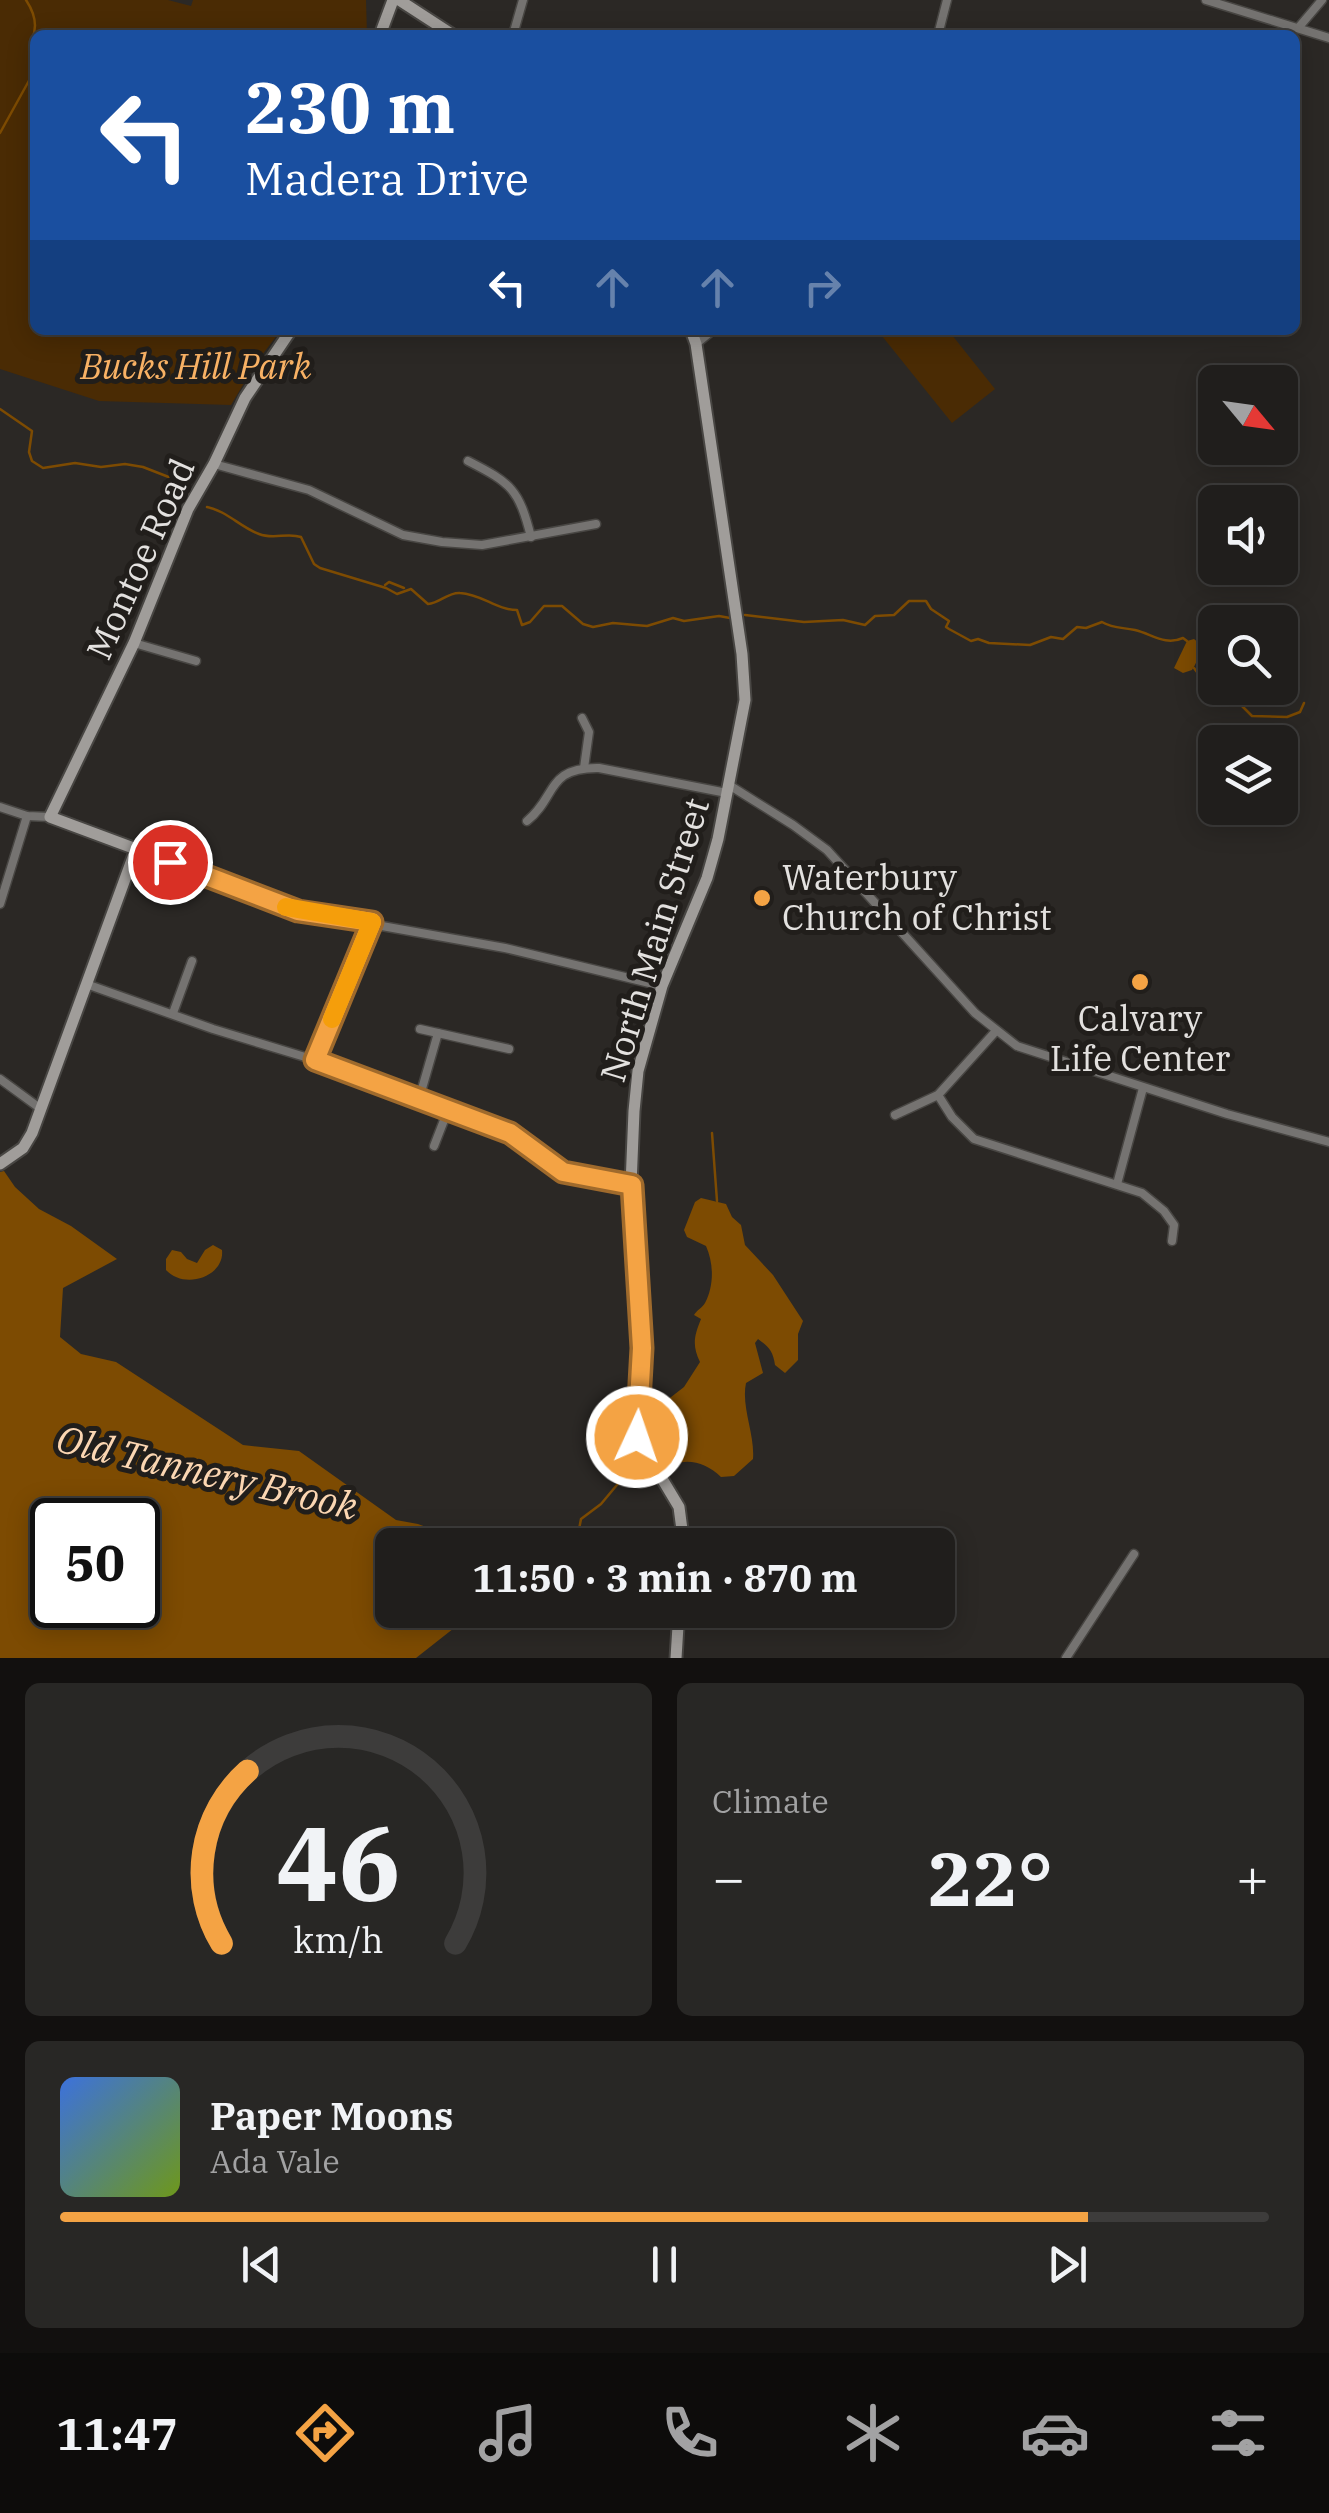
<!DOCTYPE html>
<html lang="en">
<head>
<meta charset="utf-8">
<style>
  :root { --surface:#201e1c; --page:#282725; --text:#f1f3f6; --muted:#a2a2a3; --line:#3d3c3b; --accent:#f4a344 }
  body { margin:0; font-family:"IBM Plex Serif",serif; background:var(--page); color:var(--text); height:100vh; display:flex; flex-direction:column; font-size:38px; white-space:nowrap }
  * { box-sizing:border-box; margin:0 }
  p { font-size:32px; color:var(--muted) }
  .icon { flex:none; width:55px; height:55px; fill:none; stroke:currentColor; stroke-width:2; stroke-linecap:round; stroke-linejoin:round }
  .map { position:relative; height:1658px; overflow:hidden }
  .details { display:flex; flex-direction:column; gap:25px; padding:25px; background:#12100f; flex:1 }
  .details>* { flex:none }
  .top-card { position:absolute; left:30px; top:30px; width:1270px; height:305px; border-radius:15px; box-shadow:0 5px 25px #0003,0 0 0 2px var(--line); background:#1a4fa0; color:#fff; overflow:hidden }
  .needle { width:65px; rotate:119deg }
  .controls { position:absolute; left:1198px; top:365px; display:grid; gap:20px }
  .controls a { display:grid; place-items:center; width:100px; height:100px; border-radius:15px; background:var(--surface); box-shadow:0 5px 25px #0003,0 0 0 2px var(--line); font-size:50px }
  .speed { position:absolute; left:30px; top:1498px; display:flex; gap:20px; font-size:50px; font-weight:700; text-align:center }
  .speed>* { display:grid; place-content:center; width:130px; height:130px; border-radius:50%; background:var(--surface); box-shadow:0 5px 25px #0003,0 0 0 2px var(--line); line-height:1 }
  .speed .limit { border:5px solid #111; border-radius:15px; background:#fff; color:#111 }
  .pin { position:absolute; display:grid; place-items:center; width:85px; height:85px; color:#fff; margin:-42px; border:5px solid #fff; border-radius:50%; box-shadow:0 2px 10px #0007 }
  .me { position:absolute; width:110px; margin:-55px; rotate:3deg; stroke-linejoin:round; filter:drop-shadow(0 0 8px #0008) }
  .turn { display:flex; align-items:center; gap:35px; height:210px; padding:0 50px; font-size:45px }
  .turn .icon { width:130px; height:130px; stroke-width:2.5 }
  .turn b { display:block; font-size:70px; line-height:85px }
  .lanes { display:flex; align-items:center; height:95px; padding:0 50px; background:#0003; justify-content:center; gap:50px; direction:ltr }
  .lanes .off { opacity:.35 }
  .big { font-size:75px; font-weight:800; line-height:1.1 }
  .details .card { flex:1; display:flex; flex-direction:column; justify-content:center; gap:15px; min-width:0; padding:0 35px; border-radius:15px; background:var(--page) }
  .details .dial { align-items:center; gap:0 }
  .dial svg { height:260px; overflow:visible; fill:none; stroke:var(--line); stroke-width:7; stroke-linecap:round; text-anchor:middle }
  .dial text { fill:var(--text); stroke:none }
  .song { display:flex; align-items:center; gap:30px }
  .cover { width:120px; height:120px; border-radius:15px; background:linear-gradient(135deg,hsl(220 70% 55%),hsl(80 70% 35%)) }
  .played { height:10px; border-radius:5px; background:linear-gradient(90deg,var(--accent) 85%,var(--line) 85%) }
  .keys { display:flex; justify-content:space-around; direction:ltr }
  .heat { display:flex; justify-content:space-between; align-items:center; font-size:55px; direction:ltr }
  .details .tiles { flex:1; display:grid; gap:25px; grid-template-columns:1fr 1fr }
  .card:last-child { grid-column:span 2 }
  .trip { position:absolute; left:375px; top:1528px; width:580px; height:100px; border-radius:15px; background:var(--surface); box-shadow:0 5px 25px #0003,0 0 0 2px var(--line); font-weight:800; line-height:100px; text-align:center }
  .menu { display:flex; height:160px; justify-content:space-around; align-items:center; background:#0d0c0b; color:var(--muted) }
  .menu .icon { width:70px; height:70px }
  .menu .current { color:var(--accent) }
  .menu b { font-size:45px; color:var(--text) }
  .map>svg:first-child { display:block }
</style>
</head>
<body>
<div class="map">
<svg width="1329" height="1658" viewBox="0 0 1329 1658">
  <rect width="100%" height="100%" fill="#2b2825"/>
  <g fill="#4a2b04">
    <path d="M0 0H168L191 6 193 0H366L367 35H35V330H281L256 363 231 405 99 401 0 369Z"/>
    <path d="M889 330H948L995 389 952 423 882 336Z"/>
  </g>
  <g fill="#7d4b02" fill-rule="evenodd">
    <path d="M1194 639C1205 647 1198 660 1192 670L1183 673 1174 668 1187 641Z"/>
    <path d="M4 1171 15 1187 39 1209 71 1226 117 1259 63 1288 60 1337 81 1354 116 1362 243 1445 299 1451 396 1520 418 1524 475 1545H392V1610H477L416 1658H0V1172ZM138 1520V1605H52V1520Z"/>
    <path d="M701 1198 726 1204 732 1217 741 1225 745 1245 773 1275 803 1321 798 1334V1360L785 1373 775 1365C773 1351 769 1347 758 1339L755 1343 763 1373 746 1383C741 1407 755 1434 753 1459L734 1476 721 1477C705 1462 684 1456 665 1469L656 1454 648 1450 653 1441V1411L684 1387 700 1362C692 1346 694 1336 701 1319L694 1315C697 1310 702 1308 705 1303 714 1286 714 1264 706 1246L687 1237 684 1230 695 1202Z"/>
    <path d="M213 1245 222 1250C225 1277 184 1290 166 1270V1259L172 1250 181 1252 187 1259 197 1263 205 1250Z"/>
  </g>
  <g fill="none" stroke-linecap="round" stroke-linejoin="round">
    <g stroke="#7d4b02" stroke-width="2.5">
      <path d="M26 0C34 12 38 26 32 39L35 48"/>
      <path d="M0 133 31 77 35 61"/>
      <path d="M0 409 32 431 29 452 32 461 43 468 75 463 101 467 125 464 143 467 184 483 188 496"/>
      <path d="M207 507C227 511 240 527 259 534 274 540 287 532 301 537L314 564 320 568 386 588 397 594 411 589 428 604C440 603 448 592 460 593 482 594 496 610 517 610L522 625 530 622 544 606H562L583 624 593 627 613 623 647 626 673 618 684 621 719 616 730 618"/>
      <path d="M385 585 389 582 404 588"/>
      <path d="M745 615 804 622 843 620 865 625 875 616 894 615 909 601H926L931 609 949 621 946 627 949 629 971 641 978 639 989 643 1030 645 1051 637 1063 639 1077 627 1086 628 1102 622C1114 629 1122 627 1135 630 1152 634 1165 646 1183 638L1187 641"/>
      <path d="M1194 668 1211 691 1241 705 1252 716 1287 717 1300 712 1304 703"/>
      <path d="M712 1133 717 1201"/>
      <path d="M576 1545 581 1519 601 1504 637 1461"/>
    </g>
    <g stroke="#484643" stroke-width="11">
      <g id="street">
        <path d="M1206 0 1329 38"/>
        <path d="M1299 27 1322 0"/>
        <path d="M513 35 523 0"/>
        <path d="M938 35 947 0"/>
        <path d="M696 344 713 330"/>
        <path d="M468 461C511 483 519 489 531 537"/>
        <path d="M214 464 309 490 403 535 442 542 482 545 596 524"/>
        <path d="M134 643 196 661"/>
        <path d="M582 718 589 732 584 768"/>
        <path d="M729 785 793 825 827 850 975 1013 1017 1046 1227 1114 1329 1142"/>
        <path d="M0 807 27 816 50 817"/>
        <path d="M527 821C557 797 546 767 599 768L727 793"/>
        <path d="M136 849 298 911 505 948 662 986"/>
        <path d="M0 904 27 816"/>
        <path d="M89 985 213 1029 315 1060 510 1133 563 1172 631 1185"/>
        <path d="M173 1013 192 961"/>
        <path d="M420 1029 509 1049"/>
        <path d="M315 1060 372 922"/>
        <path d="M0 1079 41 1109"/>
        <path d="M938 1095 952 1117 974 1139 1142 1193 1164 1211 1174 1225 1172 1241"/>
        <path d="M419 1099 438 1033"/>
        <path d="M895 1115 938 1095 995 1032"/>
        <path d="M434 1146 448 1110"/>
        <path d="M1117 1184 1143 1088"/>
        <path d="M1066 1658 1134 1554"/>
      </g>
    </g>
    <g stroke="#484643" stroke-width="15">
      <g id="secondary">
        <path d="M399 0 453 35"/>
        <path d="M380 35 393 0"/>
        <path d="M0 1164 23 1148 32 1133 136 849 50 817 134 643 188 509 214 464 245 398 291 330"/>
        <path d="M684 1545 679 1507 637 1437 642 1347 631 1185 634 1111 638 1071 662 986 707 878 718 839 745 700 742 654 696 344 691 330"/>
        <path d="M676 1658 679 1610"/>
      </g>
    </g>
    <use href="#street" stroke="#757371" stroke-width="8"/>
    <use href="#secondary" stroke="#a09d9a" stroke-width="11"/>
  </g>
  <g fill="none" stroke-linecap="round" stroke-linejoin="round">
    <g stroke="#9f6a2c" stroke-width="25">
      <path id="route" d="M170 862 298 911 372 922 315 1060 510 1133 563 1172 632 1185 642 1348 637 1437"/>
    </g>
    <use href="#route" stroke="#f4a344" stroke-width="18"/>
    <path stroke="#f59e0b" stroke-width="18" d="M286 907 372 922 332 1019"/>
  </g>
  <g fill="#f4a344" stroke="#211e1b" stroke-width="4">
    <circle cx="762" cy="898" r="10"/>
    <circle cx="1140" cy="982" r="10"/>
  </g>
  <g text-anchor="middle" stroke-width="10" stroke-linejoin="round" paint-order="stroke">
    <g font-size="35" font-style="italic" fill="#f9b265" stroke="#211e1b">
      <text x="196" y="379">Bucks Hill Park</text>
    </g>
    <g font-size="35" fill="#e3e1df" stroke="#211e1b">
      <text transform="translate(141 559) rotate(-66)" y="12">Montoe Road</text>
      <text transform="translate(655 940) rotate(-73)" y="12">North Main Street</text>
    </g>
    <g font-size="35" fill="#e3e1df" stroke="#211e1b" text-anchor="start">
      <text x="782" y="890">Waterbury<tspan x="782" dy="40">Church of Christ</tspan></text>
      <text x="1140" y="1031" text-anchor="middle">Calvary<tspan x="1140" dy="40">Life Center</tspan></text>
    </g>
    <g font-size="38" font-style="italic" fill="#fbd6b2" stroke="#211e1b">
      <text transform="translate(207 1473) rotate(13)" y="13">Old Tannery Brook</text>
    </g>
  </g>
</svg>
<div class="controls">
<a><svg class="needle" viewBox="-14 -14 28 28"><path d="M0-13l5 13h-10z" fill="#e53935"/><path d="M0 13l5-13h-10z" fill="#a2a2a3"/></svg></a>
<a><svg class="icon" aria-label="sound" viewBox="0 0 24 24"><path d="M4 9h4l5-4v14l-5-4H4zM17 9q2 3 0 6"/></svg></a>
<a><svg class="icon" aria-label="search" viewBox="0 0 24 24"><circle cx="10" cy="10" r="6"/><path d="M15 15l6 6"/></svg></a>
<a><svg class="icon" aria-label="layers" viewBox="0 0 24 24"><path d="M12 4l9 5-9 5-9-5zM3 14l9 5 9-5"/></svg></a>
</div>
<div class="speed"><div class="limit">50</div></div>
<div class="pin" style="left:170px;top:862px;background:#d93025"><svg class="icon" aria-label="arrive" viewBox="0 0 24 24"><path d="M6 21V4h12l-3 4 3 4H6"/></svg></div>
<svg class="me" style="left:637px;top:1437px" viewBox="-20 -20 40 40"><circle r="17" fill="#f4a344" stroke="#fff" stroke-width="3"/><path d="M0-11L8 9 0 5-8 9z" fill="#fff"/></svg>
<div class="trip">11:50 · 3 min · 870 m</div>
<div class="top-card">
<div class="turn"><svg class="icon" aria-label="left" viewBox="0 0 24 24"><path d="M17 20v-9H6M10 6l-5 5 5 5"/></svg><div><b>230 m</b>Madera Drive</div></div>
<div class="lanes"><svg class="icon" aria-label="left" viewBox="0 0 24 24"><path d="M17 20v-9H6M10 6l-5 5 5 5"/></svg><svg class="icon off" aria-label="ahead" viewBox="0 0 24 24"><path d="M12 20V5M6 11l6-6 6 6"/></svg><svg class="icon off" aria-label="ahead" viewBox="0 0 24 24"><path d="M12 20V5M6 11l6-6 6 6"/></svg><svg class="icon off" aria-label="right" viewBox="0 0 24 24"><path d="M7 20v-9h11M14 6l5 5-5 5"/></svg></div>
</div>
</div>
<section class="details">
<div class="tiles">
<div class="card dial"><svg viewBox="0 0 100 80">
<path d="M14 69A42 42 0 1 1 86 69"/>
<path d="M14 69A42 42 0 0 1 22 16" stroke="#f4a344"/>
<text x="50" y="56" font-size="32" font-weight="700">46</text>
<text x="50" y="72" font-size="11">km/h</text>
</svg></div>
<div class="card"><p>Climate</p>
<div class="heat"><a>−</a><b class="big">22°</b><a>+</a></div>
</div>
<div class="card">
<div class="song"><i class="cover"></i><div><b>Paper Moons</b><p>Ada Vale</p></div></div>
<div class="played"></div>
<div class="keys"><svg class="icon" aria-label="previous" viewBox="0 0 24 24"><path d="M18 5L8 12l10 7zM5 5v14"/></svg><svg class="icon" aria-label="pause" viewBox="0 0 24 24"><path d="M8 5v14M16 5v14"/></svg><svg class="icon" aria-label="next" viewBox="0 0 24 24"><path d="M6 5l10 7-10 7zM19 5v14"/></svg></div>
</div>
</div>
</section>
<nav class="menu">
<b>11:47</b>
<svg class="icon current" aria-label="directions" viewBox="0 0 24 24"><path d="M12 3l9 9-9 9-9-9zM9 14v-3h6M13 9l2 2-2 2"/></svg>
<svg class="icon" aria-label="music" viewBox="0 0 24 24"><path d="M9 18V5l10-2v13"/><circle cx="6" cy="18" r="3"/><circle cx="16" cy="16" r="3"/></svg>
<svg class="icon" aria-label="phone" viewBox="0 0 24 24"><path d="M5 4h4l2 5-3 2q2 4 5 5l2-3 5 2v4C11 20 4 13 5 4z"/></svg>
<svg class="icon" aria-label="climate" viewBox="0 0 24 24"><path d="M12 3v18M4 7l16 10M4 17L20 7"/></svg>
<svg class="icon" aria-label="car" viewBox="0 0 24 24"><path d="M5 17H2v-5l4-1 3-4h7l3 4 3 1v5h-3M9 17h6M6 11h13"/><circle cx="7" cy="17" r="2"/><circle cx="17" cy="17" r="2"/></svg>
<svg class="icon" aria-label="filters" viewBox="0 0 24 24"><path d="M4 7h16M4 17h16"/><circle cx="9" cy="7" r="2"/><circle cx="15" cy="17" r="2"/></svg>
</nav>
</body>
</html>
